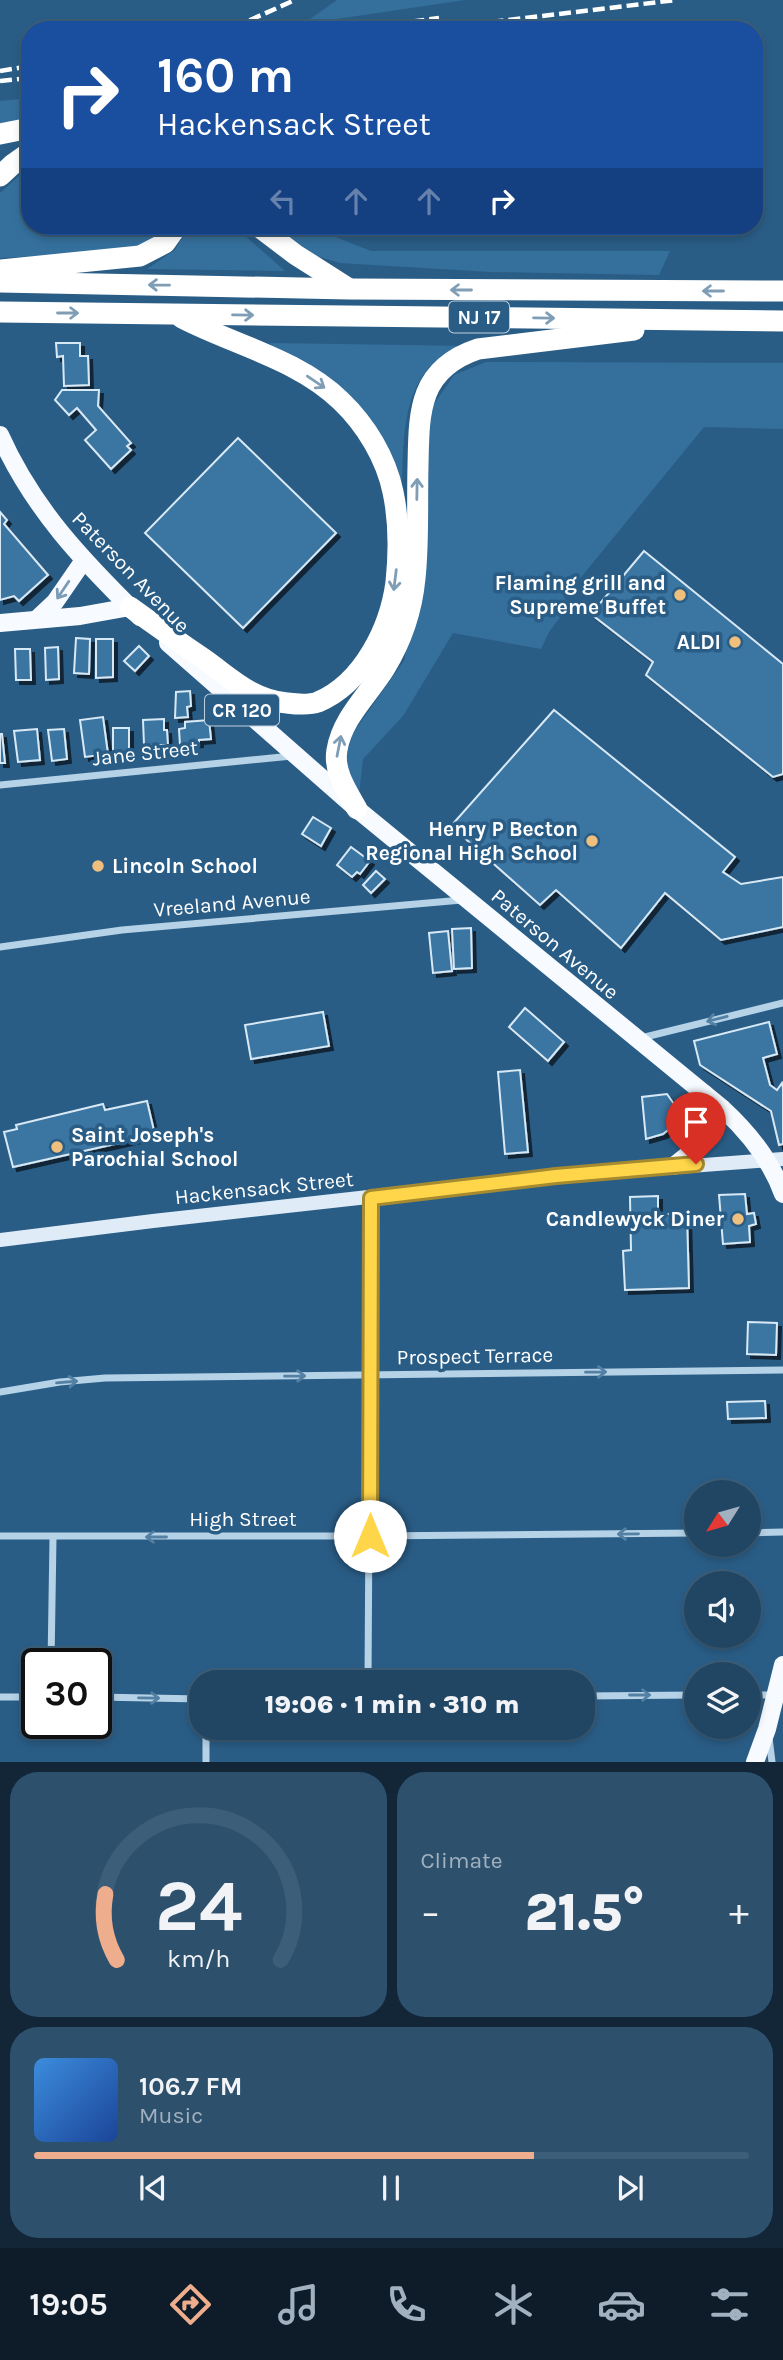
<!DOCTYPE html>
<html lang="en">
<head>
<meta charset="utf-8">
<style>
  :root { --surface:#204664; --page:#2d506d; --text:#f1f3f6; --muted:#a2b1bf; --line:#3d5e78; --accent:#eead8d }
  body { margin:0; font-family:Karla,sans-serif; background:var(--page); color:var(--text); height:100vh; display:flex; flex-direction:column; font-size:26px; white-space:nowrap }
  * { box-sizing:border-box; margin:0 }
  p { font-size:23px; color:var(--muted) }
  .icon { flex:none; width:38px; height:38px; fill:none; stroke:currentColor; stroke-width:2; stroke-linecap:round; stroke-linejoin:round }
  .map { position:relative; height:1762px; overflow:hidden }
  .details { display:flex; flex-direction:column; gap:10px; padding:10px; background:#122637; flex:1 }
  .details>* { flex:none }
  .hud { position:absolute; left:21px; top:21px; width:742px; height:214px; border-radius:28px; box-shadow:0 4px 10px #0003,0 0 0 2px var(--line); background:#1a4fa0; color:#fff; overflow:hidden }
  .needle { width:46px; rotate:233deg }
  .fabs { position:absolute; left:684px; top:1480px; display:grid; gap:14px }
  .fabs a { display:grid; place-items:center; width:77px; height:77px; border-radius:50%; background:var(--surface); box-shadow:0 4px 10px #0003,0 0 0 2px var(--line); font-size:35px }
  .speed { position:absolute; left:21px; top:1648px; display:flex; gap:14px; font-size:35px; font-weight:700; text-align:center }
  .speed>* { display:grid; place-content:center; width:91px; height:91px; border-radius:50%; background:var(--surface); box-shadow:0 4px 10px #0003,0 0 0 2px var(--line); line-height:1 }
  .speed .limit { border:4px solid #111; border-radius:10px; background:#fff; color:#111 }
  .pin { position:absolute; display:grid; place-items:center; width:60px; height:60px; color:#fff; margin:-72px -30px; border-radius:50% 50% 50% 0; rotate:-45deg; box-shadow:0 0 7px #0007 }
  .pin .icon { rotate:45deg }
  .me { position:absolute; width:77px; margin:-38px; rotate:0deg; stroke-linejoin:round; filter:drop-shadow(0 0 5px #0008) }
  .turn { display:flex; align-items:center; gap:24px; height:147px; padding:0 21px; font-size:32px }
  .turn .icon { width:91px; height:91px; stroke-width:2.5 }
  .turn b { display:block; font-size:49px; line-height:60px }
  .lanes { display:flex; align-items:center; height:66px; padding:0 21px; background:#0003; justify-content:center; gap:35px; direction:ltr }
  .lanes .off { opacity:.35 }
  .big { font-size:52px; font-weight:800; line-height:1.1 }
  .details .widget { flex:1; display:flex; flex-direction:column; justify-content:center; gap:10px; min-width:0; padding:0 24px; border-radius:28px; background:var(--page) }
  .details .dial { align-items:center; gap:0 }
  .dial svg { height:182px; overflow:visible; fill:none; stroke:var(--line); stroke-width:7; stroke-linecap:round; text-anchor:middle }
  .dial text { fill:var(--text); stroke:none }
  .song { display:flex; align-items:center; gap:21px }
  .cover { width:84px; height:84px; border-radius:10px; background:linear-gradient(135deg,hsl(210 70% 55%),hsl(220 70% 35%)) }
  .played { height:7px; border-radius:4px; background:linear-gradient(90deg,var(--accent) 70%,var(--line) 70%) }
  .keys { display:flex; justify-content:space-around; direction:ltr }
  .heat { display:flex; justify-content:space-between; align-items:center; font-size:38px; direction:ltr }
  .details .tiles { flex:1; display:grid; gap:10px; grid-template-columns:1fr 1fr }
  .widget:last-child { grid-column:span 2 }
  .trip { position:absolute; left:189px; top:1670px; width:406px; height:70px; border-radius:28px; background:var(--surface); box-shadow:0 4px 10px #0003,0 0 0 2px var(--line); font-weight:800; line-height:70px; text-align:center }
  .tab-bar { display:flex; height:112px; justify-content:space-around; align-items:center; background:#0d1c28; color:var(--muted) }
  .tab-bar .icon { width:49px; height:49px }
  .tab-bar .selected { color:var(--accent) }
  .tab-bar b { font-size:32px; color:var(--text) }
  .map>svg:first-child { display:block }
</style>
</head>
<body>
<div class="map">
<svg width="783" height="1762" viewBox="0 0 783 1762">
  <defs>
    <filter id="shadow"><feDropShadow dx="4" dy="4" stdDeviation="0" flood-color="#0009"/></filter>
  </defs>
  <rect width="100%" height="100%" fill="#2a5d86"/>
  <g fill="#35709d">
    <path d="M337 0H465L303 24Z"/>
    <path d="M30 98V121L0 127V101Z"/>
    <path d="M30 166V226H163L162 230 136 251 0 258V193Z"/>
    <path d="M189 226H234L285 271 147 269 175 250Z"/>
    <path d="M269 226H324L328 234 371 251H670L659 275 491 272 340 263 300 251Z"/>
    <path d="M270 343 467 346C459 349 448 351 442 356 397 389 405 451 401 500L362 411 273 350Z"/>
    <path d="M486 362 783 363V429L704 427 564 598 570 604 549 632 541 649 453 633 403 716 363 759 359 794 343 767 353 733 404 661 419 596 428 413 454 375Z"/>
  </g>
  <g fill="#3b75a2" stroke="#d8e9f6" stroke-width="2" filter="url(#shadow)">
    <path d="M56 343H80V356H88L89 385 64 386 63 356 57 357Z"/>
    <path d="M62 390H99L98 406 131 443 127 446 131 450 111 469 85 440 96 430 77 408 69 415 55 400Z"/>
    <path d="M238 438 336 533 243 628 145 533Z"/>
    <path d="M0 512 7 520 4 524 48 575 19 601 14 596 0 600Z"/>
    <path d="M644 551 783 664V774L773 777 646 675 653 662 591 614Z"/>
    <path d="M76 638 90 639 89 674 74 673Z"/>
    <path d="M96 639H113V677L96 678Z"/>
    <path d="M139 646 149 656 135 671 124 661Z"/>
    <path d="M58 647 59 679 46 680 45 648Z"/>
    <path d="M15 649H30L31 680H16Z"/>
    <path d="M190 691 191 706 187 707 188 717 175 718 176 692Z"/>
    <path d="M554 710 735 857 723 872 741 884 783 877V927L721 940 665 893 621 948 556 890 540 905 451 826Z"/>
    <path d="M103 717 108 754 85 757 80 720Z"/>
    <path d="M164 719V730H167L168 745H144L143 720Z"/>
    <path d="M209 720 211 739 199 740V743L180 745 179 729 185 728V722Z"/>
    <rect x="113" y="728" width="16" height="25"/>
    <path d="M37 729 40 760 18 762 14 731Z"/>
    <path d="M64 729 67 759 52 761 48 730Z"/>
    <path d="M0 734H2L5 763H0Z"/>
    <path d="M313 817 331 828 321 846 302 834Z"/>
    <path d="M351 847 370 861 360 874 357 872 352 877 337 865Z"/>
    <path d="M376 871 385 879 371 893 363 885Z"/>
    <path d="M471 928 472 968 454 969 452 929Z"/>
    <path d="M448 931 452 971 433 973 429 933Z"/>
    <path d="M525 1008 564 1042 548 1061 509 1027Z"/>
    <path d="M323 1012 329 1046 251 1059 245 1025Z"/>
    <path d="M769 1022 777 1054 763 1058 770 1085 777 1090 782 1083 783 1088V1144L779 1145 771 1111 700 1065 694 1041Z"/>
    <path d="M520 1070 528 1152 505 1154 498 1072Z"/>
    <path d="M667 1094 681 1114 673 1126 663 1134 646 1139 642 1097Z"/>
    <path d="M147 1101 155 1135 13 1167 4 1132 17 1129 16 1125 103 1104 105 1110Z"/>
    <path d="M745 1194 747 1214 754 1213 756 1224 749 1226 750 1242 723 1244 719 1195Z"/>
    <path d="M658 1196V1214H687L689 1288 625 1290 623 1251 631 1250 630 1197Z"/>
    <path d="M748 1322 777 1323 776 1355 747 1354Z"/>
    <path d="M765 1401 766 1418 728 1419 727 1402Z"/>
  </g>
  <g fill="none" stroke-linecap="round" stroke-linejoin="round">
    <g stroke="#b5d2e7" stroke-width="7">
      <path d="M0 785 292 756"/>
      <path d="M0 947 122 930 462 900"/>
      <path d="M641 1038 783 1003"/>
      <path d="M0 1392 60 1382 105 1378 783 1370"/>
      <path d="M749 1533 783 1532"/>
      <path d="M0 1536H370L696 1533"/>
      <path d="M51 1664 53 1538"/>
      <path d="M368 1682 371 1198"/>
      <path d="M749 1695H776"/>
      <path d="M583 1696 696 1695"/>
      <path d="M0 1697H37"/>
      <path d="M96 1697 201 1699"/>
      <path d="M769 1738 772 1762"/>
      <path d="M206 1762V1727"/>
    </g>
    <path stroke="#dfecf7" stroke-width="14" d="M0 1240 153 1221 556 1176 783 1159"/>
    <g stroke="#f7fafe" stroke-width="18">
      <path d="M0 435C33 509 83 561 140 617"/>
      <path d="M38 618 55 602 84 560"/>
      <path d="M0 623 80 616 130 607"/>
      <path d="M168 643 357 809 723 1109C749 1133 771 1160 783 1194"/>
      <path d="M674 1166C687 1155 708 1142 710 1123 711 1114 707 1103 705 1094"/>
      <path d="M755 1762 767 1729 783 1665"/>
    </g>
    <g stroke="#fff" stroke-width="21">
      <path d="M0 134 30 128"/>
      <path d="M0 176 13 164 30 152"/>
      <path d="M258 226 296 255 348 288"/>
      <path d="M0 270 140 256 165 243 177 226"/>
      <path d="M0 282 349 289 783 291"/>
      <path d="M0 312 783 321"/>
      <path d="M130 607C155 625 179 642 204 659 231 678 252 700 287 703 295 704 310 705 318 702 363 683 390 628 396 582 399 553 399 520 393 492 386 458 366 425 341 401 298 359 234 345 182 318"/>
      <path d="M357 809C347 791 333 771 337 750 342 718 369 694 385 668 402 640 412 610 415 578 419 541 417 502 418 466 419 412 418 369 478 349L634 330"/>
    </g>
    <g stroke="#fff" stroke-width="4.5" stroke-dasharray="12 5" stroke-linecap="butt">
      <path d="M217 30 248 21 295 0"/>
      <path d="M345 30 439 18"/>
      <path d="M424 30 676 0"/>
      <path d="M0 71 30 66"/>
      <path d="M0 81 30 78"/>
    </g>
  </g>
  <defs><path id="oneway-shaft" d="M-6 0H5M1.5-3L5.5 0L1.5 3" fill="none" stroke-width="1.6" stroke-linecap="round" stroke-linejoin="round" transform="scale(1.75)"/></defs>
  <g stroke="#7f9eb6">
    <use href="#oneway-shaft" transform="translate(159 285) rotate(-179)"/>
    <use href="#oneway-shaft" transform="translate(461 290) rotate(-180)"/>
    <use href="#oneway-shaft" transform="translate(713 291) rotate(-180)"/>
    <use href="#oneway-shaft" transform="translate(68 313)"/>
    <use href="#oneway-shaft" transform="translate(243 315) rotate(1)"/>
    <use href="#oneway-shaft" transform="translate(544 318) rotate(1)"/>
    <use href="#oneway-shaft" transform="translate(316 382) rotate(34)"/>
    <use href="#oneway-shaft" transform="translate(417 489) rotate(-89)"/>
    <use href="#oneway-shaft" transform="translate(395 580) rotate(97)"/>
    <use href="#oneway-shaft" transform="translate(339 746) rotate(-79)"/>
  </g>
  <use stroke="#7c9cb6" href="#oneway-shaft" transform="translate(63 590) rotate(124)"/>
  <g stroke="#5480a3">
    <use href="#oneway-shaft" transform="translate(717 1019) rotate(166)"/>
    <use href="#oneway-shaft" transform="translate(596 1372) rotate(-1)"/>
    <use href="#oneway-shaft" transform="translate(295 1376) rotate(-1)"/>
    <use href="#oneway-shaft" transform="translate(67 1382) rotate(-5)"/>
    <use href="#oneway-shaft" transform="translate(628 1534) rotate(179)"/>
    <use href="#oneway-shaft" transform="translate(156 1537) rotate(180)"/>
    <use href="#oneway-shaft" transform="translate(640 1695)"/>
    <use href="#oneway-shaft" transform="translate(149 1698) rotate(1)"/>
  </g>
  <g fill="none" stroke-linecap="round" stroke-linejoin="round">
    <g stroke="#a68a30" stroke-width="18">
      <path id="route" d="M370 1536 371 1198 556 1176 696 1164"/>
    </g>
    <use href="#route" stroke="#ffd54a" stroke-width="12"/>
  </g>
  <g fill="#eebf7d" stroke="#2a5d86" stroke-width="2.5">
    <circle cx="680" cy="595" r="7"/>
    <circle cx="735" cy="642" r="7"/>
    <circle cx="592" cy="841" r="7"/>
    <circle cx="98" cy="866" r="7"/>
    <circle cx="57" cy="1147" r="7"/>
    <circle cx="738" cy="1219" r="7"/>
  </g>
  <g text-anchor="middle" stroke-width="7" stroke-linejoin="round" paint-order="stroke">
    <g fill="#2a5d86" stroke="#bfcedb" stroke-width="2">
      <rect x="449" y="301.5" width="60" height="31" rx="5"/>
      <rect x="205" y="694.5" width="74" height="31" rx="5"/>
    </g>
    <g font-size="19" font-weight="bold" fill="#fff">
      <text x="479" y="324">NJ 17</text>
      <text x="242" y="717">CR 120</text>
    </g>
    <g font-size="21" fill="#fff" stroke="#2a5d86">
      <text transform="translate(131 572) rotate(46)" y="7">Paterson Avenue</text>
      <text transform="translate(145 753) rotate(-6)" y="7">Jane Street</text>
      <text transform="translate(232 903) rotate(-5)" y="7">Vreeland Avenue</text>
      <text transform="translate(555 944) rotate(40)" y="7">Paterson Avenue</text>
      <text transform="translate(264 1188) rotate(-6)" y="7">Hackensack Street</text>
      <text transform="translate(475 1356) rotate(-1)" y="7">Prospect Terrace</text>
      <text x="243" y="1526">High Street</text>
    </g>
    <g font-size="21" font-weight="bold" fill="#fff" stroke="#2a5d86" text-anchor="end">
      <text x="666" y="590">Flaming grill and<tspan x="666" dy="24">Supreme Buffet</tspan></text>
      <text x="721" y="649">ALDI</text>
      <text x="578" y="836">Henry P Becton<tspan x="578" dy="24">Regional High School</tspan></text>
      <text x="112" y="873" text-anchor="start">Lincoln School</text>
      <text x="71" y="1142" text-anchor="start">Saint Joseph's<tspan x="71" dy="24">Parochial School</tspan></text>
      <text x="724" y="1226">Candlewyck Diner</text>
    </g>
  </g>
</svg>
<div class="fabs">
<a><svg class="needle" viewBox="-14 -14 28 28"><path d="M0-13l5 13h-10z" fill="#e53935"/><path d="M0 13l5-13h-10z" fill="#a2b1bf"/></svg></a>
<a><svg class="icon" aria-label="sound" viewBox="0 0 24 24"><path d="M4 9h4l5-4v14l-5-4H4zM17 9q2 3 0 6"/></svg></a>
<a><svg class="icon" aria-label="layers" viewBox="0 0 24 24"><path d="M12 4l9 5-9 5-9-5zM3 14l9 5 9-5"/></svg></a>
</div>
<div class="speed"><div class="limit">30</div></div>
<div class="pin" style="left:696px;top:1164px;background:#d93025"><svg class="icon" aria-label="arrive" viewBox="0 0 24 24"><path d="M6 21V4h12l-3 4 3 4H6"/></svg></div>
<svg class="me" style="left:370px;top:1536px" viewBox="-20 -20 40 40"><circle r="19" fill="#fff"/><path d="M0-13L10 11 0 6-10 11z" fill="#ffd54a"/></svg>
<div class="trip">19:06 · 1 min · 310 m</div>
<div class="hud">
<div class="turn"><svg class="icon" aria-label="right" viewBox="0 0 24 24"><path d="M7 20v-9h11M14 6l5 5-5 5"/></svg><div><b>160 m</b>Hackensack Street</div></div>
<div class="lanes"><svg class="icon off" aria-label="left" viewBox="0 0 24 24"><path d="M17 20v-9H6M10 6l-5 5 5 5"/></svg><svg class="icon off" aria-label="ahead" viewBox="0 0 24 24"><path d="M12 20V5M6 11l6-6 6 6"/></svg><svg class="icon off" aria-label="ahead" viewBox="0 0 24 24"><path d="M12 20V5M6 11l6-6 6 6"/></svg><svg class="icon" aria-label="right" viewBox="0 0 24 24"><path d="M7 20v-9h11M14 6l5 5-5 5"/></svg></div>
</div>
</div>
<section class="details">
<div class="tiles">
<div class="widget dial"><svg viewBox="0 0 100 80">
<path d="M14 69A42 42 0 1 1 86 69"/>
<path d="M14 69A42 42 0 0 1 9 40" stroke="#eead8d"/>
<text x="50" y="56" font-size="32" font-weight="700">24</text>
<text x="50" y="72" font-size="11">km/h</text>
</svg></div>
<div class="widget"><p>Climate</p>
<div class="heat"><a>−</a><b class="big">21.5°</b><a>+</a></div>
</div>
<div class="widget">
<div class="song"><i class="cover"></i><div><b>106.7 FM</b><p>Music</p></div></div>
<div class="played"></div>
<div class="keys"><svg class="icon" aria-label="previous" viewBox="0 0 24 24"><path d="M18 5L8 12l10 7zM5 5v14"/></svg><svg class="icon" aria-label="pause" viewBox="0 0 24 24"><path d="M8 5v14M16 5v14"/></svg><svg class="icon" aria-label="next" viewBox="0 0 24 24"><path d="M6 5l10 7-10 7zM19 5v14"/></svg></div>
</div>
</div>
</section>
<nav class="tab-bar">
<b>19:05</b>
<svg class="icon selected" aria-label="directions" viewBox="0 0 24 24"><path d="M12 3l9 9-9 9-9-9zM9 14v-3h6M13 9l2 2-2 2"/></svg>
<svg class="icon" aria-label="music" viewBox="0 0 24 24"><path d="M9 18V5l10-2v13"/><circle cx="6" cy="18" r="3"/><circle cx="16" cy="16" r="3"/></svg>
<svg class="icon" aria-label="phone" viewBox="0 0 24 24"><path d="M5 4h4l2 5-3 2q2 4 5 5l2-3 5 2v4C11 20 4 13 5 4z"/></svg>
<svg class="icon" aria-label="climate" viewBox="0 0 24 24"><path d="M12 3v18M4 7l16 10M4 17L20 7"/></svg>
<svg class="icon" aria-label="car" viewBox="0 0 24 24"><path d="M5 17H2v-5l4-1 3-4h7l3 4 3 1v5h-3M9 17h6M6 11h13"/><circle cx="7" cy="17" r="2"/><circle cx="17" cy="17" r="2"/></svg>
<svg class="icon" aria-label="filters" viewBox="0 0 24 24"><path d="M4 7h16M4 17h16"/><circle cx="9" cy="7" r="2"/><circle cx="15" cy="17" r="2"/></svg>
</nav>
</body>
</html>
